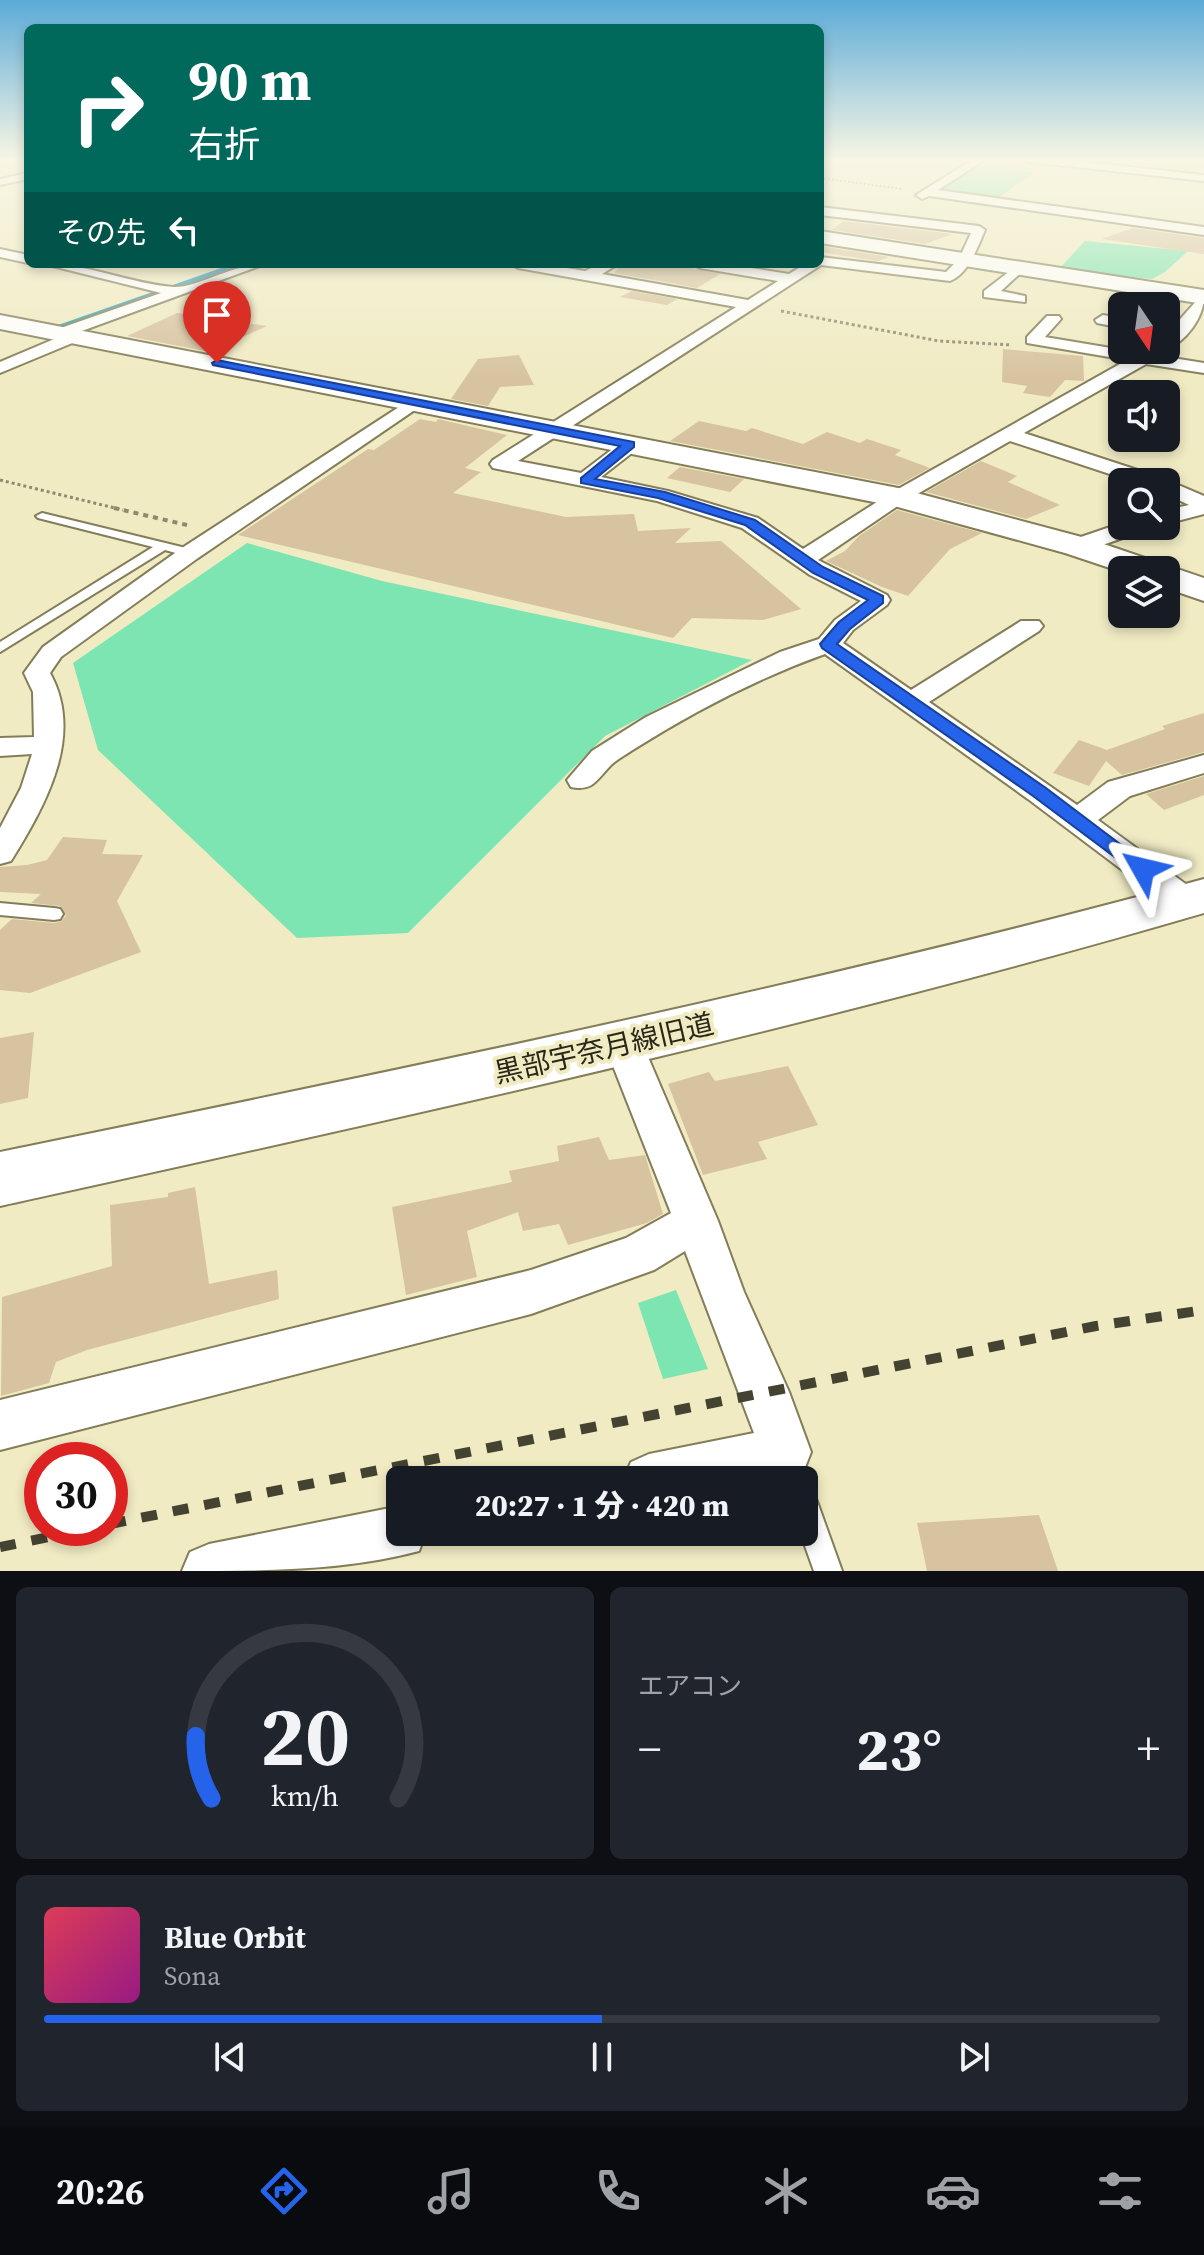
<!DOCTYPE html>
<html lang="ja">
<head>
<meta charset="utf-8">
<style>
  :root { --surface:#171b24; --page:#20242c; --text:#f1f3f6; --muted:#9ea1a6; --line:#363941; --accent:#2563eb }
  body { margin:0; font-family:"Source Serif 4","Noto Sans JP",serif; background:var(--page); color:var(--text); height:100vh; display:flex; flex-direction:column; font-size:30px; white-space:nowrap }
  * { box-sizing:border-box; margin:0 }
  p { font-size:26px; color:var(--muted) }
  .icon { flex:none; width:44px; height:44px; fill:none; stroke:currentColor; stroke-width:2; stroke-linecap:round; stroke-linejoin:round }
  .map { position:relative; height:1571px; overflow:hidden }
  .sheet { display:flex; flex-direction:column; gap:16px; padding:16px; background:#0d0f14; flex:1 }
  .sheet>* { flex:none }
  .guide { position:absolute; left:24px; top:24px; width:800px; height:244px; border-radius:12px; box-shadow:0 4px 12px #0003; background:#00695c; color:#fff; overflow:hidden }
  .needle { width:52px; rotate:167deg }
  .buttons { position:absolute; left:1108px; top:292px; display:grid; gap:16px }
  .buttons a { display:grid; place-items:center; width:72px; height:72px; border-radius:12px; background:var(--surface); box-shadow:0 4px 12px #0003; font-size:40px }
  .speed { position:absolute; left:24px; top:1442px; display:flex; gap:16px; font-size:40px; font-weight:700; text-align:center }
  .speed>* { display:grid; place-content:center; width:104px; height:104px; border-radius:50%; background:var(--surface); box-shadow:0 4px 12px #0003; line-height:1 }
  .speed .limit { border:12px solid #d22; background:#fff; color:#111 }
  .pin { position:absolute; display:grid; place-items:center; width:68px; height:68px; color:#fff; margin:-82px -34px; border-radius:50% 50% 50% 0; rotate:-45deg; box-shadow:0 0 8px #0007 }
  .pin .icon { rotate:45deg }
  .me { position:absolute; width:88px; margin:-44px; rotate:307deg; stroke-linejoin:round; filter:drop-shadow(0 0 6px #0008) }
  .turn { display:flex; align-items:center; gap:28px; height:168px; padding:0 32px; font-size:36px }
  .turn .icon { width:104px; height:104px; stroke-width:2.5 }
  .turn b { display:block; font-size:56px; line-height:68px }
  .then { display:flex; align-items:center; height:76px; padding:0 32px; background:#0003; gap:16px; font-size:30px }
  .big { font-size:60px; font-weight:800; line-height:1.1 }
  .sheet .card { flex:1; display:flex; flex-direction:column; justify-content:center; gap:12px; min-width:0; padding:0 28px; border-radius:12px; background:var(--page) }
  .sheet .dial { align-items:center; gap:0 }
  .dial svg { height:208px; overflow:visible; fill:none; stroke:var(--line); stroke-width:7; stroke-linecap:round; text-anchor:middle }
  .dial text { fill:var(--text); stroke:none }
  .song { display:flex; align-items:center; gap:24px }
  .cover { width:96px; height:96px; border-radius:12px; background:linear-gradient(135deg,hsl(350 70% 55%),hsl(310 70% 35%)) }
  .played { height:8px; border-radius:4px; background:linear-gradient(90deg,var(--accent) 50%,var(--line) 50%) }
  .keys { display:flex; justify-content:space-around; direction:ltr }
  .heat { display:flex; justify-content:space-between; align-items:center; font-size:44px; direction:ltr }
  .sheet .tiles { flex:1; display:grid; gap:16px; grid-template-columns:1fr 1fr }
  .card:last-child { grid-column:span 2 }
  .trip { position:absolute; left:386px; top:1466px; width:432px; height:80px; border-radius:12px; background:var(--surface); box-shadow:0 4px 12px #0003; font-weight:800; line-height:80px; text-align:center }
  .dock { display:flex; height:128px; justify-content:space-around; align-items:center; background:#090b0e; color:var(--muted) }
  .dock .icon { width:56px; height:56px }
  .dock .selected { color:var(--accent) }
  .dock b { font-size:36px; color:var(--text) }
  .map>svg:first-child { display:block }
</style>
</head>
<body>
<div class="map">
<svg width="1204" height="1571" viewBox="0 0 1204 1571">
  <rect width="100%" height="100%" fill="#f0ebc3"/>
  <g fill="#7ce5b1">
    <path d="M977 166 1035 172 995 200 938 192Z"/>
    <path d="M1085 241 1188 251 1165 272 1152 279 1058 270Z"/>
    <path d="M247 543 382 581 752 660 605 736 408 933 297 938 98 750 73 663Z"/>
    <path d="M676 1290 708 1369 663 1379 638 1303Z"/>
  </g>
  <g fill="none" stroke-linecap="round" stroke-linejoin="round">
    <path stroke="#289ebe" stroke-width="5" d="M51 330 240 264"/>
  </g>
  <g fill="#d7c3a0">
    <path d="M843 221 953 234 925 244 832 230Z"/>
    <path d="M1133 228 1204 238V254L1102 239Z"/>
    <path d="M820 246 889 257 878 261 858 258 820 252Z"/>
    <path d="M621 264 683 266 720 274 697 288 614 273Z"/>
    <path d="M632 291 677 299 667 305 620 297Z"/>
    <path d="M177 313 267 326 210 352 127 336Z"/>
    <path d="M1003 349 1083 356 1084 381 1065 380 1050 397 1023 393 1027 386 1002 382Z"/>
    <path d="M519 355 534 385 500 387 488 406 451 399 478 359Z"/>
    <path d="M420 419 436 422 438 419 507 435 465 468 481 472 453 493 566 517 634 514 638 531 691 528 675 543 721 541 801 609 763 620 692 618 673 638 238 535 368 449 374 450Z"/>
    <path d="M699 421 746 431 752 428 803 444 827 432 860 443 867 439 901 450 895 455 930 468 899 485 670 441Z"/>
    <path d="M981 461 1017 476 1008 482 1060 505 1026 519 926 492Z"/>
    <path d="M680 467 744 479 730 492 667 478Z"/>
    <path d="M897 510 982 533 950 549 908 596 882 587 826 561 845 551 859 536Z"/>
    <path d="M1204 713V752L1122 775 1106 761 1089 786 1053 773 1079 740 1107 750 1165 729 1162 726Z"/>
    <path d="M1204 776V795L1164 810 1146 794Z"/>
    <path d="M63 837 107 840 102 854 143 855 117 901 141 952 30 993 0 990V930L12 919 54 923 60 922 66 916 60 906 31 903 41 894 0 892V867L27 865 47 860Z"/>
    <path d="M34 1032 28 1098 0 1104V1038Z"/>
    <path d="M788 1066 818 1125 758 1142 767 1159 703 1175 668 1084 709 1072 715 1081Z"/>
    <path d="M599 1137 609 1160 645 1155 663 1214 647 1223 568 1245 559 1224 523 1231 518 1212 467 1231 477 1277 406 1295 392 1207 512 1182 509 1171 559 1161 557 1146Z"/>
    <path d="M195 1187 209 1284 277 1270 279 1299 87 1350 56 1362 49 1383 1 1396 2 1297 112 1266 110 1205 168 1197V1193Z"/>
    <path d="M1039 1515 1058 1571H927L917 1523Z"/>
  </g>
  <g fill="none" stroke-linecap="round" stroke-linejoin="round">
    <g stroke="#837d59" stroke-width="4">
      <g id="lane">
        <path d="M42 513 194 550 196 553 190 557 165 550 0 652V642L153 547 38 518 36 516Z"/>
        <path d="M0 903 54 908 60 909 63 914 60 919 54 920 0 915Z"/>
        <path d="M787 1440 797 1443 810 1480 806 1490 814 1493 842 1571H814L800 1532H804V1480H782L774 1453 777 1443Z"/>
      </g>
    </g>
    <g stroke="#837d59" stroke-width="4">
      <g id="street">
        <path d="M974 159H986L938 190 1204 227V235L929 196 922 199 916 195Z"/>
        <path d="M1025 159H1057L1204 175V181L1030 162Z"/>
        <path d="M28 173V179L0 185V179Z"/>
        <path d="M820 207 979 226 985 230C977 248 969 273 950 281L821 265 518 461 581 473 623 441H637L640 445 637 449 601 477 668 491 758 518 803 549 891 493 1127 360 1027 343V337L1047 316H1059L1061 319 1045 337 1141 353 1166 350 1160 356 1204 363V373L1146 364 1024 433 1162 478 1204 496V514L1166 524V510L1189 505 1166 494V482H1134L1010 441 905 501 818 560 887 595 890 600 887 605 853 630 843 643 911 690 1021 621H1039L1043 626 1039 631 929 702 1077 805 1108 782 1204 755V773L1130 796 1098 820 1198 893 1203 901 1198 909 1186 913 1174 909 1028 799 825 654C758 678 691 713 631 751 624 756 616 760 611 765 597 779 593 792 571 787L567 780 592 751 646 717 780 652 819 639 835 620 861 601 810 575 742 528 657 501 493 468 490 464 493 460 736 307 518 268 511 264H542L585 271 600 264H618L602 274 748 300 778 281 700 268 693 264H726L789 274 805 264H820V257L946 272 959 259 971 233 820 215Z"/>
        <path d="M0 249 28 255V263L0 257Z"/>
        <path d="M44 264C91 264 131 284 174 287 197 288 233 264 265 264L79 332 84 336 82 339 0 373V362L59 337 53 333 55 330 161 293Z"/>
        <path d="M1019 264 1026 268 1001 291 1025 296V302L984 297V291Z"/>
        <path d="M1204 296C1204 317 1186 342 1166 349V335L1199 298Z"/>
        <path d="M1103 315 1122 318V328L1097 323 1095 320Z"/>
        <path d="M416 396 422 397 425 401 422 405 198 558 61 657 50 673C85 736 45 806 11 861L0 864V828L21 788 32 754 0 756V738L34 737 33 692 24 673 43 647 182 548Z"/>
        <path d="M1122 523V526H1146L1143 531 1085 551H1069L1066 546 1069 541Z"/>
        <path d="M623 1028 636 1032 642 1043 718 1221 744 1292 789 1392 811 1452 804 1470 773 1480H623L631 1462 649 1454 754 1433 685 1251 654 1270 531 1314 0 1450V1400L531 1270 626 1238 671 1213 604 1043 610 1032Z"/>
        <path d="M400 1506V1532H426L419 1551C345 1571 260 1571 182 1571L190 1552 209 1544Z"/>
      </g>
    </g>
    <g stroke="#837d59" stroke-width="4">
      <g id="secondary">
        <path d="M820 231 1204 290V304L820 243Z"/>
        <path d="M0 315 898 488 1089 539 1204 578V601L1166 588V570L1122 572 1065 553 894 506 0 329Z"/>
        <path d="M1204 879V913C807 1029 403 1117 0 1206V1152C403 1069 807 987 1204 879Z"/>
      </g>
    </g>
    <path stroke="#8e8a6f" stroke-width="2" stroke-dasharray="2 2" stroke-linecap="butt" d="M820 178 902 189"/>
    <g stroke="#8e8a6f" stroke-width="3" stroke-dasharray="3 3" stroke-linecap="butt">
      <path d="M781 311 939 341 1012 345"/>
      <path d="M0 480 123 510"/>
    </g>
    <path stroke="#8e8a6f" stroke-width="4" stroke-dasharray="5 5" stroke-linecap="butt" d="M114 508 187 525"/>
    <use href="#lane" fill="#fff" fill-rule="evenodd"/>
    <use href="#street" fill="#fff" fill-rule="evenodd"/>
    <use href="#secondary" fill="#fff" fill-rule="evenodd"/>
    <g stroke="#444230" stroke-width="10" stroke-dasharray="16 16" stroke-linecap="butt">
      <path d="M110 1524 1096 1326 1204 1310"/>
      <path d="M0 1547 93 1528"/>
    </g>
  </g>
  <linearGradient id="sky" x2="0" y2="1"><stop stop-color="#5babd7"/><stop offset="0.42" stop-color="#f8f6e4"/><stop offset="1" stop-color="#f8f6e4" stop-opacity="0"/></linearGradient>
  <rect width="1204" height="379" fill="url(#sky)"/>
  <path fill="#2563eb" stroke="#184099" stroke-width="2" d="M217 360 634 442V447L595 479 665 492 755 520 823 567 883 596V603L850 629 837 644 1046 788 1153 869 1150 873H1136L1033 796 822 648 820 644 839 622 868 600 813 573 745 525 658 498 581 483V478L620 446 213 365 212 363Z"/>
  <g text-anchor="middle" stroke-width="8" stroke-linejoin="round" paint-order="stroke">
    <g font-size="28" fill="#292718" stroke="#f0ebc3">
      <text transform="translate(604 1048) rotate(-13)" y="10">黒部宇奈月線旧道</text>
    </g>
  </g>
</svg>
<div class="buttons">
<a><svg class="needle" viewBox="-14 -14 28 28"><path d="M0-13l5 13h-10z" fill="#e53935"/><path d="M0 13l5-13h-10z" fill="#9ea1a6"/></svg></a>
<a><svg class="icon" aria-label="sound" viewBox="0 0 24 24"><path d="M4 9h4l5-4v14l-5-4H4zM17 9q2 3 0 6"/></svg></a>
<a><svg class="icon" aria-label="search" viewBox="0 0 24 24"><circle cx="10" cy="10" r="6"/><path d="M15 15l6 6"/></svg></a>
<a><svg class="icon" aria-label="layers" viewBox="0 0 24 24"><path d="M12 4l9 5-9 5-9-5zM3 14l9 5 9-5"/></svg></a>
</div>
<div class="speed"><div class="limit">30</div></div>
<div class="pin" style="left:217px;top:363px;background:#d93025"><svg class="icon" aria-label="arrive" viewBox="0 0 24 24"><path d="M6 21V4h12l-3 4 3 4H6"/></svg></div>
<svg class="me" style="left:1143px;top:869px" viewBox="-20 -20 40 40"><path d="M0-17L14 15 0 8-14 15z" fill="#2563eb" stroke="#fff" stroke-width="4"/></svg>
<div class="trip">20:27 · 1 分 · 420 m</div>
<div class="guide">
<div class="turn"><svg class="icon" aria-label="right" viewBox="0 0 24 24"><path d="M7 20v-9h11M14 6l5 5-5 5"/></svg><div><b>90 m</b>右折</div></div>
<div class="then">その先<svg class="icon" aria-label="left" viewBox="0 0 24 24"><path d="M17 20v-9H6M10 6l-5 5 5 5"/></svg></div>
</div>
</div>
<section class="sheet">
<div class="tiles">
<div class="card dial"><svg viewBox="0 0 100 80">
<path d="M14 69A42 42 0 1 1 86 69"/>
<path d="M14 69A42 42 0 0 1 8 45" stroke="#2563eb"/>
<text x="50" y="56" font-size="32" font-weight="700">20</text>
<text x="50" y="72" font-size="11">km/h</text>
</svg></div>
<div class="card"><p>エアコン</p>
<div class="heat"><a>−</a><b class="big">23°</b><a>+</a></div>
</div>
<div class="card">
<div class="song"><i class="cover"></i><div><b>Blue Orbit</b><p>Sona</p></div></div>
<div class="played"></div>
<div class="keys"><svg class="icon" aria-label="previous" viewBox="0 0 24 24"><path d="M18 5L8 12l10 7zM5 5v14"/></svg><svg class="icon" aria-label="pause" viewBox="0 0 24 24"><path d="M8 5v14M16 5v14"/></svg><svg class="icon" aria-label="next" viewBox="0 0 24 24"><path d="M6 5l10 7-10 7zM19 5v14"/></svg></div>
</div>
</div>
</section>
<nav class="dock">
<b>20:26</b>
<svg class="icon selected" aria-label="directions" viewBox="0 0 24 24"><path d="M12 3l9 9-9 9-9-9zM9 14v-3h6M13 9l2 2-2 2"/></svg>
<svg class="icon" aria-label="music" viewBox="0 0 24 24"><path d="M9 18V5l10-2v13"/><circle cx="6" cy="18" r="3"/><circle cx="16" cy="16" r="3"/></svg>
<svg class="icon" aria-label="phone" viewBox="0 0 24 24"><path d="M5 4h4l2 5-3 2q2 4 5 5l2-3 5 2v4C11 20 4 13 5 4z"/></svg>
<svg class="icon" aria-label="climate" viewBox="0 0 24 24"><path d="M12 3v18M4 7l16 10M4 17L20 7"/></svg>
<svg class="icon" aria-label="car" viewBox="0 0 24 24"><path d="M5 17H2v-5l4-1 3-4h7l3 4 3 1v5h-3M9 17h6M6 11h13"/><circle cx="7" cy="17" r="2"/><circle cx="17" cy="17" r="2"/></svg>
<svg class="icon" aria-label="filters" viewBox="0 0 24 24"><path d="M4 7h16M4 17h16"/><circle cx="9" cy="7" r="2"/><circle cx="15" cy="17" r="2"/></svg>
</nav>
</body>
</html>
